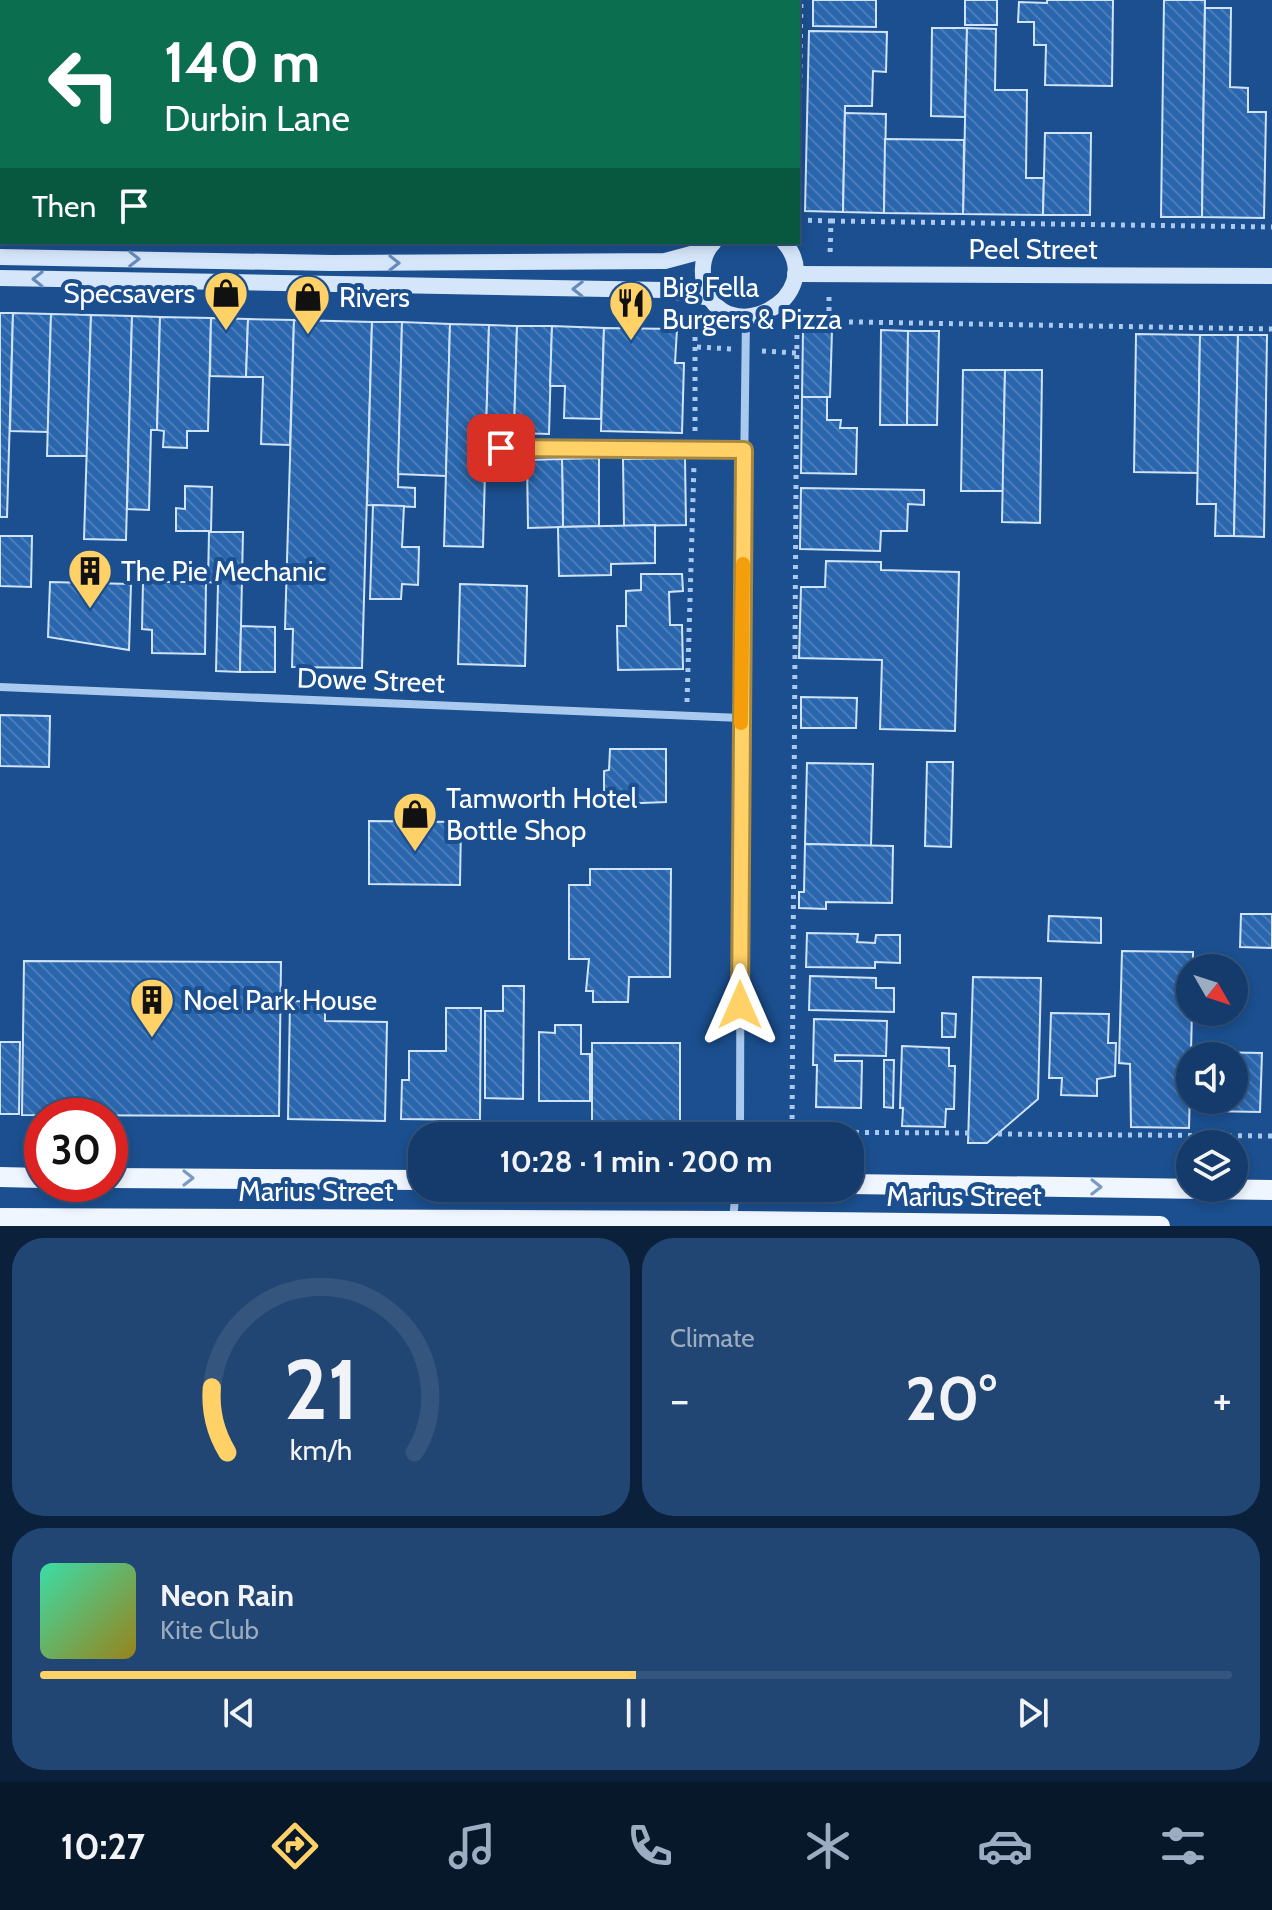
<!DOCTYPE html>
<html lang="en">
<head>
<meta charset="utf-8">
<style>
  :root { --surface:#143b6b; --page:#214673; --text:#f1f3f6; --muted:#9dadc1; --line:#33557e; --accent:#ffd166 }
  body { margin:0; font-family:Cabin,sans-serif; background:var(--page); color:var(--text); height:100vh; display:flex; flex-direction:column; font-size:30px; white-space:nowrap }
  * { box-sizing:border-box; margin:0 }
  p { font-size:26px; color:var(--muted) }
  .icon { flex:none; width:44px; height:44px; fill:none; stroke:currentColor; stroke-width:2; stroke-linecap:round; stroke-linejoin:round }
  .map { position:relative; height:1226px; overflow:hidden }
  .sheet { display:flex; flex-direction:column; gap:12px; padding:12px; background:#0b203b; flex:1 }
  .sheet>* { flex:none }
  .top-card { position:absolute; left:0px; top:0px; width:800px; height:244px; box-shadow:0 4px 12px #0003,0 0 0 2px var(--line); background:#0b6e4f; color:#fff; overflow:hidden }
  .needle { width:52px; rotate:129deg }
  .buttons { position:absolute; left:1176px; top:954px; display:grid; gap:16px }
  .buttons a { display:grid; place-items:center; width:72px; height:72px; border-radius:50%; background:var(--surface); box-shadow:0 4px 12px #0003,0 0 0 2px var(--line); font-size:40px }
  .speed { position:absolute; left:24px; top:1098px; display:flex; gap:16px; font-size:40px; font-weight:700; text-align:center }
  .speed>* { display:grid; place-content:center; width:104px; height:104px; border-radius:50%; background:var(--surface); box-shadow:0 4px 12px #0003,0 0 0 2px var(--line); line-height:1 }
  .speed .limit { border:12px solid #d22; background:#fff; color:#111 }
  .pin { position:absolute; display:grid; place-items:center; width:68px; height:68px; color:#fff; margin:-34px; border-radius:16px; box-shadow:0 4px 12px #0006 }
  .me { position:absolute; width:88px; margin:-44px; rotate:0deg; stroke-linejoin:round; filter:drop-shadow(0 0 6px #0008) }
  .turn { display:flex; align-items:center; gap:28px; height:168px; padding:0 32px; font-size:36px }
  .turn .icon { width:104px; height:104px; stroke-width:2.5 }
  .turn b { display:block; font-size:56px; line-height:68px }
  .then { display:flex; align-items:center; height:76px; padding:0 32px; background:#0003; gap:16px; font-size:30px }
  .big { font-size:60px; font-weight:800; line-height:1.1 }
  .sheet .widget { flex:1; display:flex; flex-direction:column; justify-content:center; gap:12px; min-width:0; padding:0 28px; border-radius:32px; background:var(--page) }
  .sheet .dial { align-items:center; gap:0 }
  .dial svg { height:208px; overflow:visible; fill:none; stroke:var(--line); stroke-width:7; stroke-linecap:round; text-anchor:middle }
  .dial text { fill:var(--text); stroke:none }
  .song { display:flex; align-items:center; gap:24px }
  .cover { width:96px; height:96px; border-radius:12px; background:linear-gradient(135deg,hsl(160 70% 55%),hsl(50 70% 35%)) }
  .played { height:8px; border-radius:4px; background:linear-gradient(90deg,var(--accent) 50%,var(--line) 50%) }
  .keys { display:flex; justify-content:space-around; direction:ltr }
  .heat { display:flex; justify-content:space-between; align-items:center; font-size:44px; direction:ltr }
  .sheet .tiles { flex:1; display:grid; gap:12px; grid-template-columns:1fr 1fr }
  .widget:last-child { grid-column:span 2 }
  .trip { position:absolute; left:408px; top:1122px; width:456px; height:80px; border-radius:32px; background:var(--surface); box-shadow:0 4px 12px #0003,0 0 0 2px var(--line); font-weight:800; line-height:80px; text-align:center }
  .menu { display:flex; height:128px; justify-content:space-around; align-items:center; background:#08182b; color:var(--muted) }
  .menu .icon { width:56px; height:56px }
  .menu .selected { color:var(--accent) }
  .menu b { font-size:36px; color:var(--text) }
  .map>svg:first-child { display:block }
</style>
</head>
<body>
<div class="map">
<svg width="1272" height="1226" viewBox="0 0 1272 1226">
  <defs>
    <pattern id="building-back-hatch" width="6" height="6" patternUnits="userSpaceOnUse" patternTransform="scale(2)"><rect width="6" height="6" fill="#2a66ad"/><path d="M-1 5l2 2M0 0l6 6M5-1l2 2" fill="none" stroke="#4a7db9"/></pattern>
  </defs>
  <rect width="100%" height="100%" fill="#1b4f8f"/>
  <g fill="url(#building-back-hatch)" stroke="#cfe3fa" stroke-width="2">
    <path d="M813 0H876V27L813 26Z"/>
    <rect x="965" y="0" width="32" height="25"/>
    <path d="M1047 0H1113L1112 86 1045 85 1046 45H1034V22H1018L1019 2 1047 3Z"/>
    <path d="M1164 0H1205L1202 217H1161Z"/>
    <path d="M1205 8H1231L1230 87 1248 88V112H1266L1264 218 1202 217Z"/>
    <rect x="0" y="27" width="2" height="174"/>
    <path d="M932 28H967L965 117 931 116Z"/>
    <path d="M967 28 996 29 995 90H1027L1026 178H1044L1043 215 963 214Z"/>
    <path d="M809 31 887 32 886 72 873 71 872 106H845L843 212 805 211Z"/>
    <path d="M845 113 886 114 884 213 843 212Z"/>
    <path d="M1045 133H1091L1090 215H1043Z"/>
    <path d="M885 139 964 140 963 214 884 213Z"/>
    <path d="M0 313H13L7 517H0Z"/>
    <path d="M13 313 51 314 48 432 10 431Z"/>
    <path d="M51 314 91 315 87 456H47Z"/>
    <path d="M91 315 132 316 126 540 84 539Z"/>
    <path d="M132 316 160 317 157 430H151L149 510 127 509Z"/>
    <path d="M160 317 211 318 208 431H187V448L163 447 164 431 157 430Z"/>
    <path d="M211 318 248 319 246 377 210 376Z"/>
    <path d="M248 319 294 320 290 445 261 444 263 377H246Z"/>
    <path d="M294 320 372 322 362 668 292 667 293 629H285Z"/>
    <path d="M372 322H402L398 487 415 488V507L367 505Z"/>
    <path d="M402 322 450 324 446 476 398 474Z"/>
    <path d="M450 324 489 325 483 547 444 546Z"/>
    <path d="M489 325 517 326 514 433H486Z"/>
    <path d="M517 326H552L549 434 514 433Z"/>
    <path d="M552 326 604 328 601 419 564 418 565 386H550Z"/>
    <path d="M604 328 677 329 675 363H684L682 433 601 431Z"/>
    <path d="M803 330H832L830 397H802Z"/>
    <path d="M881 330 908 331 907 425H880Z"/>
    <path d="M908 331H939L937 425H907Z"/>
    <path d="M1136 334 1200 335 1198 473 1134 472Z"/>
    <path d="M1200 335H1238L1234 536H1215L1216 504H1197Z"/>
    <path d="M1238 335H1267L1264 537 1234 536Z"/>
    <path d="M963 370H1005L1003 491H961Z"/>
    <path d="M1005 370H1042L1040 523 1002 522Z"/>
    <path d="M802 397H827V420H841L840 428H857L856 474 801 473Z"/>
    <path d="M599 458V526L563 527 562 459Z"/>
    <path d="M685 458 686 525 624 526 623 459Z"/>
    <path d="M562 459 563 527 528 528 527 460Z"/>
    <path d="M185 486 212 487 211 531H176V508L185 509Z"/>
    <path d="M801 488 924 490V505L908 504 907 531H881L880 551 800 549Z"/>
    <path d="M373 505 404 506 402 547H419L418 585 402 584 401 599H370Z"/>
    <path d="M655 525V563L611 564V575L559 576 558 527Z"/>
    <path d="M209 532H243L240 672 216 671 218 583 208 582Z"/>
    <path d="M0 536H32L31 587 0 586Z"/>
    <path d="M826 561 881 562V570L959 572 955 731 880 729 882 660 799 658 801 587H825Z"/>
    <path d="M641 574H682L683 591 669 592 670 625H682L683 669 618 670 617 626H626V591L641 590Z"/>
    <path d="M50 582 131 584 129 650 48 637Z"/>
    <path d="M143 582H206L205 654 152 653V630L142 629Z"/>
    <path d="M460 584 527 586 525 666 458 664Z"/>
    <path d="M241 626 275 627V672H240Z"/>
    <path d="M801 697 857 698 856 728H801Z"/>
    <path d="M0 715 50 716 49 767 0 766Z"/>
    <path d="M610 749H666V802L594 805V793H604V771L609 770Z"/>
    <path d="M927 762H953L951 847 925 846Z"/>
    <path d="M807 763 873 764 871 846 805 844Z"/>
    <path d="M369 821 461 822 460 885 369 884Z"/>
    <path d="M805 844 893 846 892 903 826 902V909L799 908V892H804Z"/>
    <path d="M590 869H671L670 977H629L628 1002H593V991H586L589 959H569V885H590Z"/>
    <path d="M1241 914H1272V948L1240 947Z"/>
    <path d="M1049 916 1101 918V943L1048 941Z"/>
    <path d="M807 933 858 934 857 942 875 943 876 935H900V963L875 962V968L806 967Z"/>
    <path d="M1122 951 1193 952V968H1190L1192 1012 1189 1128 1131 1127 1130 1064 1119 1063Z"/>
    <path d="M24 961 281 962 279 1116 22 1115Z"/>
    <path d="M810 976 876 978V988H894V1012L809 1010Z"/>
    <path d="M973 977 1041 978 1038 1099 987 1143H968Z"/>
    <path d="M503 986H524L523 1099 485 1098V1011H503Z"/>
    <path d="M290 1001 325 1002V1021L387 1022 385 1121 288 1119Z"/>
    <path d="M446 1008H481L480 1120 401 1119 402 1080H409V1051H446Z"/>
    <path d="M942 1013 956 1014 955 1037H942Z"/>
    <path d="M1051 1013 1109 1014 1108 1043H1116L1115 1076 1097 1079V1096L1061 1095 1062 1078H1049Z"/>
    <path d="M814 1019 887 1021 886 1056 835 1055V1061H862L861 1108 816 1107 817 1065H813Z"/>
    <path d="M555 1025H581V1054H590V1101H539V1032L555 1033Z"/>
    <path d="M0 1042H20L19 1114H0Z"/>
    <rect x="592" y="1043" width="88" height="82"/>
    <path d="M902 1046 949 1048V1066H955L954 1109H946L945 1127 902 1126 903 1108H900Z"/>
    <path d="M1209 1052 1262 1053 1260 1112 1207 1111V1100H1234V1056H1209Z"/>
    <path d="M884 1060H894L893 1108 884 1107Z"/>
  </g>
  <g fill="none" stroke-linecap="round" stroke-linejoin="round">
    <g stroke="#a9c9ee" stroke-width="5" stroke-dasharray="4 6" stroke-linecap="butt">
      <path d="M798 198 801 0"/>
      <path d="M798 220 831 221 830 256"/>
      <path d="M831 221 1272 227"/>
      <path d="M667 318 688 322 695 327V434"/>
      <path d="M829 321V294"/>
      <path d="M697 347 732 349"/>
      <path d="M762 351 797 353"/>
      <path d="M687 702 694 464"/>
      <path d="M757 1132H792V1136"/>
      <path d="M969 1133 792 1132 797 321 1272 329"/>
      <path d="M998 1134 1272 1136"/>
      <path d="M684 1136 683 1133 727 1132"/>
      <path d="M791 1188V1203"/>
      <path d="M685 1201 686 1188"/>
    </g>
    <g stroke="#a9c9ee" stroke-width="6">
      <path d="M613 2 685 0"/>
      <path d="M0 16H2"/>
      <path d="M501 448 744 450"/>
    </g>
    <g stroke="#a9c9ee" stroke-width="8">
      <path d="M751 2V0"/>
      <path d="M0 687 741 718"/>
      <path d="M740 1136 741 718 746 317"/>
      <path d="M733 1220 736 1188"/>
    </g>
    <g stroke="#d6e6fa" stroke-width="16">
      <path d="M714 242C703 253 701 267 704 283 723 355 831 297 784 242"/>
      <path d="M0 257 332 263 665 261 706 250"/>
      <path d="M795 274 1272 276"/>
      <path d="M0 278 665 290 711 298"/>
    </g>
    <g stroke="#f0f6ff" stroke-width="20">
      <path d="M0 1177 42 1178"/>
      <path d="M110 1178 422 1180"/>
      <path d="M850 1184 1272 1190"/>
      <path d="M0 1218 733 1221 1160 1226"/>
    </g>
  </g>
  <defs><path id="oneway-chevron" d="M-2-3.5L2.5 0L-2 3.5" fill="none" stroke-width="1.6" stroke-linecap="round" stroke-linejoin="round" transform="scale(2)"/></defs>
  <g stroke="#668bba">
    <use href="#oneway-chevron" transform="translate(134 259) rotate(1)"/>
    <use href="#oneway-chevron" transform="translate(394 263)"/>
    <use href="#oneway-chevron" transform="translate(38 279) rotate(-179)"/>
    <use href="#oneway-chevron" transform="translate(578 289) rotate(-179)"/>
  </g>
  <g stroke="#7b9ac1">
    <use href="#oneway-chevron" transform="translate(188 1178)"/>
    <use href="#oneway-chevron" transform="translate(1096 1187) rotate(1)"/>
  </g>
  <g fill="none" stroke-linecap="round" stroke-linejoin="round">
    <g stroke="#a68842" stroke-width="20">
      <path id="route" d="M501 448 744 450 740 1005"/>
    </g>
    <use href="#route" stroke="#ffd166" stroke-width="14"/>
    <path stroke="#f59e0b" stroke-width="14" d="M741 723 743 564"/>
  </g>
  <defs>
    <g id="shop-pin" transform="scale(2.3)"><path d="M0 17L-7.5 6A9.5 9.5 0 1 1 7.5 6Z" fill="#ffd166" stroke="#1b4f8f"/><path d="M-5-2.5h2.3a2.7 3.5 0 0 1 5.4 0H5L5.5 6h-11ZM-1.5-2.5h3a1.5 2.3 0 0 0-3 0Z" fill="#111"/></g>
    <g id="restaurant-pin" transform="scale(2.3)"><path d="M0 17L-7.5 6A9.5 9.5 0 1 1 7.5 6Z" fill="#ffd166" stroke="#1b4f8f"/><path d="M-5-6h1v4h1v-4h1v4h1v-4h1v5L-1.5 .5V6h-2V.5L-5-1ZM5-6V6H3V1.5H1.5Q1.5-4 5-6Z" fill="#111"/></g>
    <g id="building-pin" transform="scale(2.3)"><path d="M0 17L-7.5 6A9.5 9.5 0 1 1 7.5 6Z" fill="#ffd166" stroke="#1b4f8f"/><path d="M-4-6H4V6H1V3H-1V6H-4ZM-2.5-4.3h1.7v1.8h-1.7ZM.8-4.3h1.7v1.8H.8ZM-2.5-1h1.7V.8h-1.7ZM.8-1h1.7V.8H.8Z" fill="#111"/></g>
  </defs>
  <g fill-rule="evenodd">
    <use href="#shop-pin" x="226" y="293"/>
    <use href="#shop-pin" x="308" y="297"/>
    <use href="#restaurant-pin" x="631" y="303"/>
    <use href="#building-pin" x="90" y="571"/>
    <use href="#shop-pin" x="415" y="814"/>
    <use href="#building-pin" x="152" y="1000"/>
  </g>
  <g text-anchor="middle" stroke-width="8" stroke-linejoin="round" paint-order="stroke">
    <g font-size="28" fill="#fff" stroke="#1b4f8f">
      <text x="1033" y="259">Peel Street</text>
      <text transform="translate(371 680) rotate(2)" y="10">Dowe Street</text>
      <text x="316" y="1201">Marius Street</text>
      <text x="964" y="1206">Marius Street</text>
    </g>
    <g font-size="28" fill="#fff" stroke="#1b4f8f" text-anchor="start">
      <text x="662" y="297">Big Fella<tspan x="662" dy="32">Burgers &amp; Pizza</tspan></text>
      <text x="195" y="303" text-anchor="end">Specsavers</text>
      <text x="339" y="307">Rivers</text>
      <text x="121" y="581">The Pie Mechanic</text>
      <text x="446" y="808">Tamworth Hotel<tspan x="446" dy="32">Bottle Shop</tspan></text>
      <text x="183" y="1010">Noel Park House</text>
    </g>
  </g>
</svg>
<div class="buttons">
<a><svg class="needle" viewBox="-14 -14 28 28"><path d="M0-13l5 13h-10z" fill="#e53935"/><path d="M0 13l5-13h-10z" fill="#9dadc1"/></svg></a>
<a><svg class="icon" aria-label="sound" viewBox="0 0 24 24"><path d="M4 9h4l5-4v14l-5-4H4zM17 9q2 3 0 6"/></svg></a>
<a><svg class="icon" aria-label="layers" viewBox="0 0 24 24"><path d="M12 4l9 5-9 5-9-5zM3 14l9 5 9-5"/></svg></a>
</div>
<div class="speed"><div class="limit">30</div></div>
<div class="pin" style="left:501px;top:448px;background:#d93025"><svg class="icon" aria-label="arrive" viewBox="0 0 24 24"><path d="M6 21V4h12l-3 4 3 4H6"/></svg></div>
<svg class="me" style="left:740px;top:1005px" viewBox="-20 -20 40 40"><path d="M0-17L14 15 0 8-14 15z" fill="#ffd166" stroke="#fff" stroke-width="4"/></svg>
<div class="trip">10:28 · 1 min · 200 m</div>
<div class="top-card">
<div class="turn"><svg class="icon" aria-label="left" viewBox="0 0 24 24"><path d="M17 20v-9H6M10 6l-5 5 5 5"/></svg><div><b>140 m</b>Durbin Lane</div></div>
<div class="then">Then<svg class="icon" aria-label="arrive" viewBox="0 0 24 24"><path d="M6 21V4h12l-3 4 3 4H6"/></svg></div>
</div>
</div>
<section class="sheet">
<div class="tiles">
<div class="widget dial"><svg viewBox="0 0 100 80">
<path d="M14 69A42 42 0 1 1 86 69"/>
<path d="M14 69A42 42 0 0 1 8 44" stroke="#ffd166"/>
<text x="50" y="56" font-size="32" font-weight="700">21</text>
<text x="50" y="72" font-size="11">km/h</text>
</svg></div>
<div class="widget"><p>Climate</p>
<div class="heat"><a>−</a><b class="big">20°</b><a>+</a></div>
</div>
<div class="widget">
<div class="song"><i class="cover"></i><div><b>Neon Rain</b><p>Kite Club</p></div></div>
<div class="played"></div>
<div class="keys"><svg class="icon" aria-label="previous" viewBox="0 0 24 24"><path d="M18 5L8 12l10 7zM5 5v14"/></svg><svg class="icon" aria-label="pause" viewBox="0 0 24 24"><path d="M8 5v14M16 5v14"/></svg><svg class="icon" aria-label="next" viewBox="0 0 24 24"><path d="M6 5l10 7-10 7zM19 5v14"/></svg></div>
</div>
</div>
</section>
<nav class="menu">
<b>10:27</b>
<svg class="icon selected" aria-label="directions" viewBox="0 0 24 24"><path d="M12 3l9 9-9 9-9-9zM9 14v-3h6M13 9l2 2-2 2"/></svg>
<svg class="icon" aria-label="music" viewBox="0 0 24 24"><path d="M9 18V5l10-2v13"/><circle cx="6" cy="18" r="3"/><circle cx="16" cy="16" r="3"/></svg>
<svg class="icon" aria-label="phone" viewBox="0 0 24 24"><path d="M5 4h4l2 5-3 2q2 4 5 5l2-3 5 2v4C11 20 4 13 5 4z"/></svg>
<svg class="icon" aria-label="climate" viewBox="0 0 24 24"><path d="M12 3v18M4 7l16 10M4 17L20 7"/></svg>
<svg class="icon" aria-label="car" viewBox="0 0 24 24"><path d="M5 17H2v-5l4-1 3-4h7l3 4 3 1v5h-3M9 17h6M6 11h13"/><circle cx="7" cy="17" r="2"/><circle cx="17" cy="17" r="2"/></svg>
<svg class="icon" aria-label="filters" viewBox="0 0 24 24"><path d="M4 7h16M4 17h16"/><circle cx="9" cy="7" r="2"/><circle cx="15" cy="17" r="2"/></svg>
</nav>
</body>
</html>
